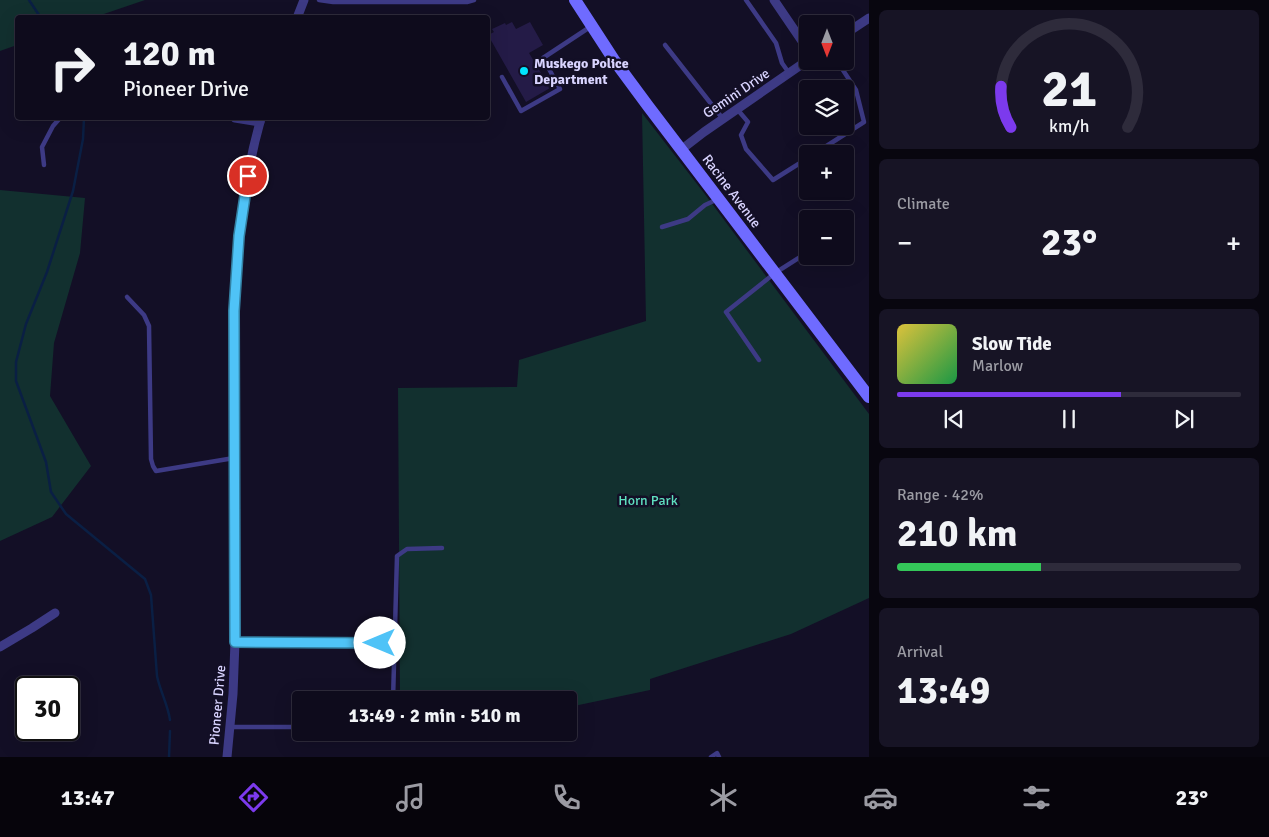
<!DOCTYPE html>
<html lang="en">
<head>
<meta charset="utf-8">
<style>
  :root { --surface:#0e0b1c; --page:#171425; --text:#f1f3f6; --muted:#9b9ba3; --line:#2e2b3b; --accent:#7c3aed }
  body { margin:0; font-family:Signika,sans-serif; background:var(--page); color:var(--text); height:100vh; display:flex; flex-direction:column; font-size:19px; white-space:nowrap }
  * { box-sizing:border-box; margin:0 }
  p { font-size:16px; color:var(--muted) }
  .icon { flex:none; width:28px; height:28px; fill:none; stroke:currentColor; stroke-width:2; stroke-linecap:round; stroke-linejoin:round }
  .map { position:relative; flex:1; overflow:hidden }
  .side { display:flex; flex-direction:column; gap:10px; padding:10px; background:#08060f; width:400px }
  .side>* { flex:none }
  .banner { position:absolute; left:15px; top:15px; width:475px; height:105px; border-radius:5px; box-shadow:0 5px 20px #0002,0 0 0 1px var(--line); background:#0e0b1c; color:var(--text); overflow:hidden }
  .needle { width:32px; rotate:180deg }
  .fabs { position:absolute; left:799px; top:15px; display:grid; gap:10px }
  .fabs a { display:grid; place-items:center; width:55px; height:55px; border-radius:5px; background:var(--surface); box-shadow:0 5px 20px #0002,0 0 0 1px var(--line); font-size:25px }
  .speed { position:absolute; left:15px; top:676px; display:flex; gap:10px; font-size:25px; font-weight:700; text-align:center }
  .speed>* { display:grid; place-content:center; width:65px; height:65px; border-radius:50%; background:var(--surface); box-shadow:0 5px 20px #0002,0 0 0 1px var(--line); line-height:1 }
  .speed .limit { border:2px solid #111; border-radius:8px; background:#fff; color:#111 }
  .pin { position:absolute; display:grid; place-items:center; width:42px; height:42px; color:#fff; margin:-21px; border:2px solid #fff; border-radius:50%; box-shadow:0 1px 5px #0007 }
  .me { position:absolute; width:55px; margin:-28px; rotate:270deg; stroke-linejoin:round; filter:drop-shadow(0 0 4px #0008) }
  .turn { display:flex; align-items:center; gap:18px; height:105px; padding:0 25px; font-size:22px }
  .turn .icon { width:65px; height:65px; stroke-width:2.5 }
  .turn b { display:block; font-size:35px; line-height:42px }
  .big { font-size:38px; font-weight:700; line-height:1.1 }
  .side .widget { flex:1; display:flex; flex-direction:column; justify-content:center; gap:8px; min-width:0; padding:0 18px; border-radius:8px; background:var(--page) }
  .side .dial { align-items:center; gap:0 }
  .dial svg { height:130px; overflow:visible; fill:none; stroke:var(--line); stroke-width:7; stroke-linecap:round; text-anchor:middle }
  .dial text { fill:var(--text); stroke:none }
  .song { display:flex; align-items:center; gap:15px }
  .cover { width:60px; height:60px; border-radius:8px; background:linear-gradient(135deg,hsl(50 70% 55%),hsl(140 70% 35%)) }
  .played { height:5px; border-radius:2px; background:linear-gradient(90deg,var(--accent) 65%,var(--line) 65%) }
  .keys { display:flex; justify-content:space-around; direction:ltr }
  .heat { display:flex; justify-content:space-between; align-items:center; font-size:28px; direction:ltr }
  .charge { height:8px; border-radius:4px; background:linear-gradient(90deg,#34c759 42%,var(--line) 0) }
  .trip { position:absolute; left:292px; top:691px; width:285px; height:50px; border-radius:5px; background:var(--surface); box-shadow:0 5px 20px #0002,0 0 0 1px var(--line); font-weight:700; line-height:50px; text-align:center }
  .tab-bar { display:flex; height:80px; justify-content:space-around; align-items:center; background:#06040b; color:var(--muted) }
  .tab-bar .icon { width:35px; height:35px }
  .tab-bar .on { color:var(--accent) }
  .tab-bar b { font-size:22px; color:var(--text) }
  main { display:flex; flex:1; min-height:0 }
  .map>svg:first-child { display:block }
</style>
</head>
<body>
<main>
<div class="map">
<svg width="869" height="757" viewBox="0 0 869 757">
  <rect width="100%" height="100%" fill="#130f26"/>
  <g fill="#12302f">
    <path d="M0 0H145L95 17 18 18 17 45 0 51Z"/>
    <path d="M642 113 704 193 869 414V598L791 634 650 679V690L574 706 569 707V700H400L398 388 517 387 519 360 646 321Z"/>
    <path d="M0 190 85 198 80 253 54 343 50 396 91 466 52 517 0 541Z"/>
  </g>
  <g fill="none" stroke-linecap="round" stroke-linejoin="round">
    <g stroke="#0a1f44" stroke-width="2.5">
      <path d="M29 0 41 18"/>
      <path d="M84 118 83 139 73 191 47 272 26 324 16 362V381L46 462 51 492 66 514 145 579 151 595 157 676C160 691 168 705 170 720"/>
      <path d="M169 757 170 731"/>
    </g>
  </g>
  <path fill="#241b47" d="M512 22 516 29 530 22 543 45 529 53 550 88 526 102 488 35 494 32 492 29 505 23 506 25Z"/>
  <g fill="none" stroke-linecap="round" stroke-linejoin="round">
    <g stroke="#3d3a85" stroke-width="4.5">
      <path d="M319 0 333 2H467L474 0"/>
      <path d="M746 0 776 43 782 63 789 73"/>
      <path d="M665 45 723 119"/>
      <path d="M502 77 521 111 560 89 543 58 590 27"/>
      <path d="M737 109 748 122 741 135 746 149 773 180 808 158"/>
      <path d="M814 154 864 122 856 90 837 61"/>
      <path d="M44 165 42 147 53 126 60 118"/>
      <path d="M662 227 688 219 705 205 718 199"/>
      <path d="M127 297 144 315 149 326 151 459 153 466 156 471 234 458"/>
      <path d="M759 360 726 312 775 273 808 252"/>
      <path d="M393 700 397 556 407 549 442 548"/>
      <path d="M231 727H301"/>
      <path d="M711 757 717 753 719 757"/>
    </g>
    <g stroke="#3d3a85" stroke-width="9">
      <path d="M774 0 808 50"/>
      <path d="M297 18 304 0"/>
      <path d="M845 34 869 18"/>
      <path d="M235 118 260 122"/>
      <path d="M682 149 704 132 808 60"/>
      <path d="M235 642 381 643"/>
      <path d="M0 647 32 628 55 613"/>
      <path d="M227 757 233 694 235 642 234 358C234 276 239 196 261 118"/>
    </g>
    <path stroke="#6f6bff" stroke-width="12" d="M575 0 614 60 648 106 869 397"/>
  </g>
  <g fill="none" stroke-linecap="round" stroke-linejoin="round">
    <g stroke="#337fa1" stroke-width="12">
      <path id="route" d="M248 176 239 236 234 311 235 642 380 643"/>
    </g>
    <use href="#route" stroke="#4fc3f7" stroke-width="9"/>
  </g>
  <circle fill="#00e5ff" stroke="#130f26" stroke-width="2" cx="524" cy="71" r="5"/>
  <g text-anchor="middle" stroke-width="5" stroke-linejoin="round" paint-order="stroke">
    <g font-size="14" font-weight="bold" fill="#d9d4ff" stroke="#130f26" text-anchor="start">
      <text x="534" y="68">Muskego Police<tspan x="534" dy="16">Department</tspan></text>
    </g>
    <g font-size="14" fill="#d9d4ff" stroke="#130f26">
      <text transform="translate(736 93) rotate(-34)" y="5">Gemini Drive</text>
      <text transform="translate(732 191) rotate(53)" y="5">Racine Avenue</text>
      <text transform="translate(217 705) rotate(-85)" y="5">Pioneer Drive</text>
    </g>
    <g font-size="14" fill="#5fe0c0" stroke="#130f26">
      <text x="648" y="505">Horn Park</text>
    </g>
  </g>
</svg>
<div class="fabs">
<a><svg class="needle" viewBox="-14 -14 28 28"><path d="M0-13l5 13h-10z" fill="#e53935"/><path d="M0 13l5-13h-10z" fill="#9b9ba3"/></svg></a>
<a><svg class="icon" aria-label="layers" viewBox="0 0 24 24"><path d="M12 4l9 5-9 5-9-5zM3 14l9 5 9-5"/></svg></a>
<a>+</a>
<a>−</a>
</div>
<div class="speed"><div class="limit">30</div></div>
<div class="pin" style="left:248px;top:176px;background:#d93025"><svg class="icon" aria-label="arrive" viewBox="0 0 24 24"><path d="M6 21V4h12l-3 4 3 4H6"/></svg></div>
<svg class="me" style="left:380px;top:643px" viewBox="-20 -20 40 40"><circle r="19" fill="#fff"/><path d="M0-13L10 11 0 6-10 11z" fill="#4fc3f7"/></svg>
<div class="trip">13:49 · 2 min · 510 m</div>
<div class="banner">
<div class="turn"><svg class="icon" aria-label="right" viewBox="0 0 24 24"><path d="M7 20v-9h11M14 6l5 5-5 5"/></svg><div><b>120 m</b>Pioneer Drive</div></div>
</div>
</div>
<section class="side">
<div class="widget dial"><svg viewBox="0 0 100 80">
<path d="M14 69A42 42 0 1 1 86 69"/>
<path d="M14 69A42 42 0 0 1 8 44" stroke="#7c3aed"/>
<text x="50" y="56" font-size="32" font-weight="700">21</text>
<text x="50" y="72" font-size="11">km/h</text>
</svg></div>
<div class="widget"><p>Climate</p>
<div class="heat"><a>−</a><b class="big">23°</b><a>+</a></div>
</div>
<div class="widget">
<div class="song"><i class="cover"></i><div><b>Slow Tide</b><p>Marlow</p></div></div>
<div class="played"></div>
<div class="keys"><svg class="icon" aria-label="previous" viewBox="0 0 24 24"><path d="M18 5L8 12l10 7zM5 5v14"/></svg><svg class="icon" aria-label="pause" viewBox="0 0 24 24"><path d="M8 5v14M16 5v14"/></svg><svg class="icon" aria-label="next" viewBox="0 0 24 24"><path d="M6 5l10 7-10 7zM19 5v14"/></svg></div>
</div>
<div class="widget"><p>Range · 42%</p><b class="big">210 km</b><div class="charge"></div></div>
<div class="widget"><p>Arrival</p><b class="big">13:49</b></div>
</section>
</main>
<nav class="tab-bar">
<b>13:47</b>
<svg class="icon on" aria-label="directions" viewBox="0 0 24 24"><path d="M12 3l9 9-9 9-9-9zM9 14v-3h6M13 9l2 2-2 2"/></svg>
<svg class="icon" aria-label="music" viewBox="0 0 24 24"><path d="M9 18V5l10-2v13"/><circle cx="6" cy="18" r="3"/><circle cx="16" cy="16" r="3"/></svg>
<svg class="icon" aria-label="phone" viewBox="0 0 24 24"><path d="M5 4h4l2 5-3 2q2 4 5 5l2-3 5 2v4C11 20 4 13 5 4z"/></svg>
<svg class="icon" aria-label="climate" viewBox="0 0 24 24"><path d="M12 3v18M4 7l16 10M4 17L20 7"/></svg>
<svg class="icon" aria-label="car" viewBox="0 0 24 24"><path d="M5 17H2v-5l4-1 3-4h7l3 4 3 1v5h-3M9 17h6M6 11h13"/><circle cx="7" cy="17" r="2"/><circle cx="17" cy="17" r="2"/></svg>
<svg class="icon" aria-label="filters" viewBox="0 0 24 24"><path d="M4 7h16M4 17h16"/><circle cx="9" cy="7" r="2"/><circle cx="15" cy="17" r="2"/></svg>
<b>23°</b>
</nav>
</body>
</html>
